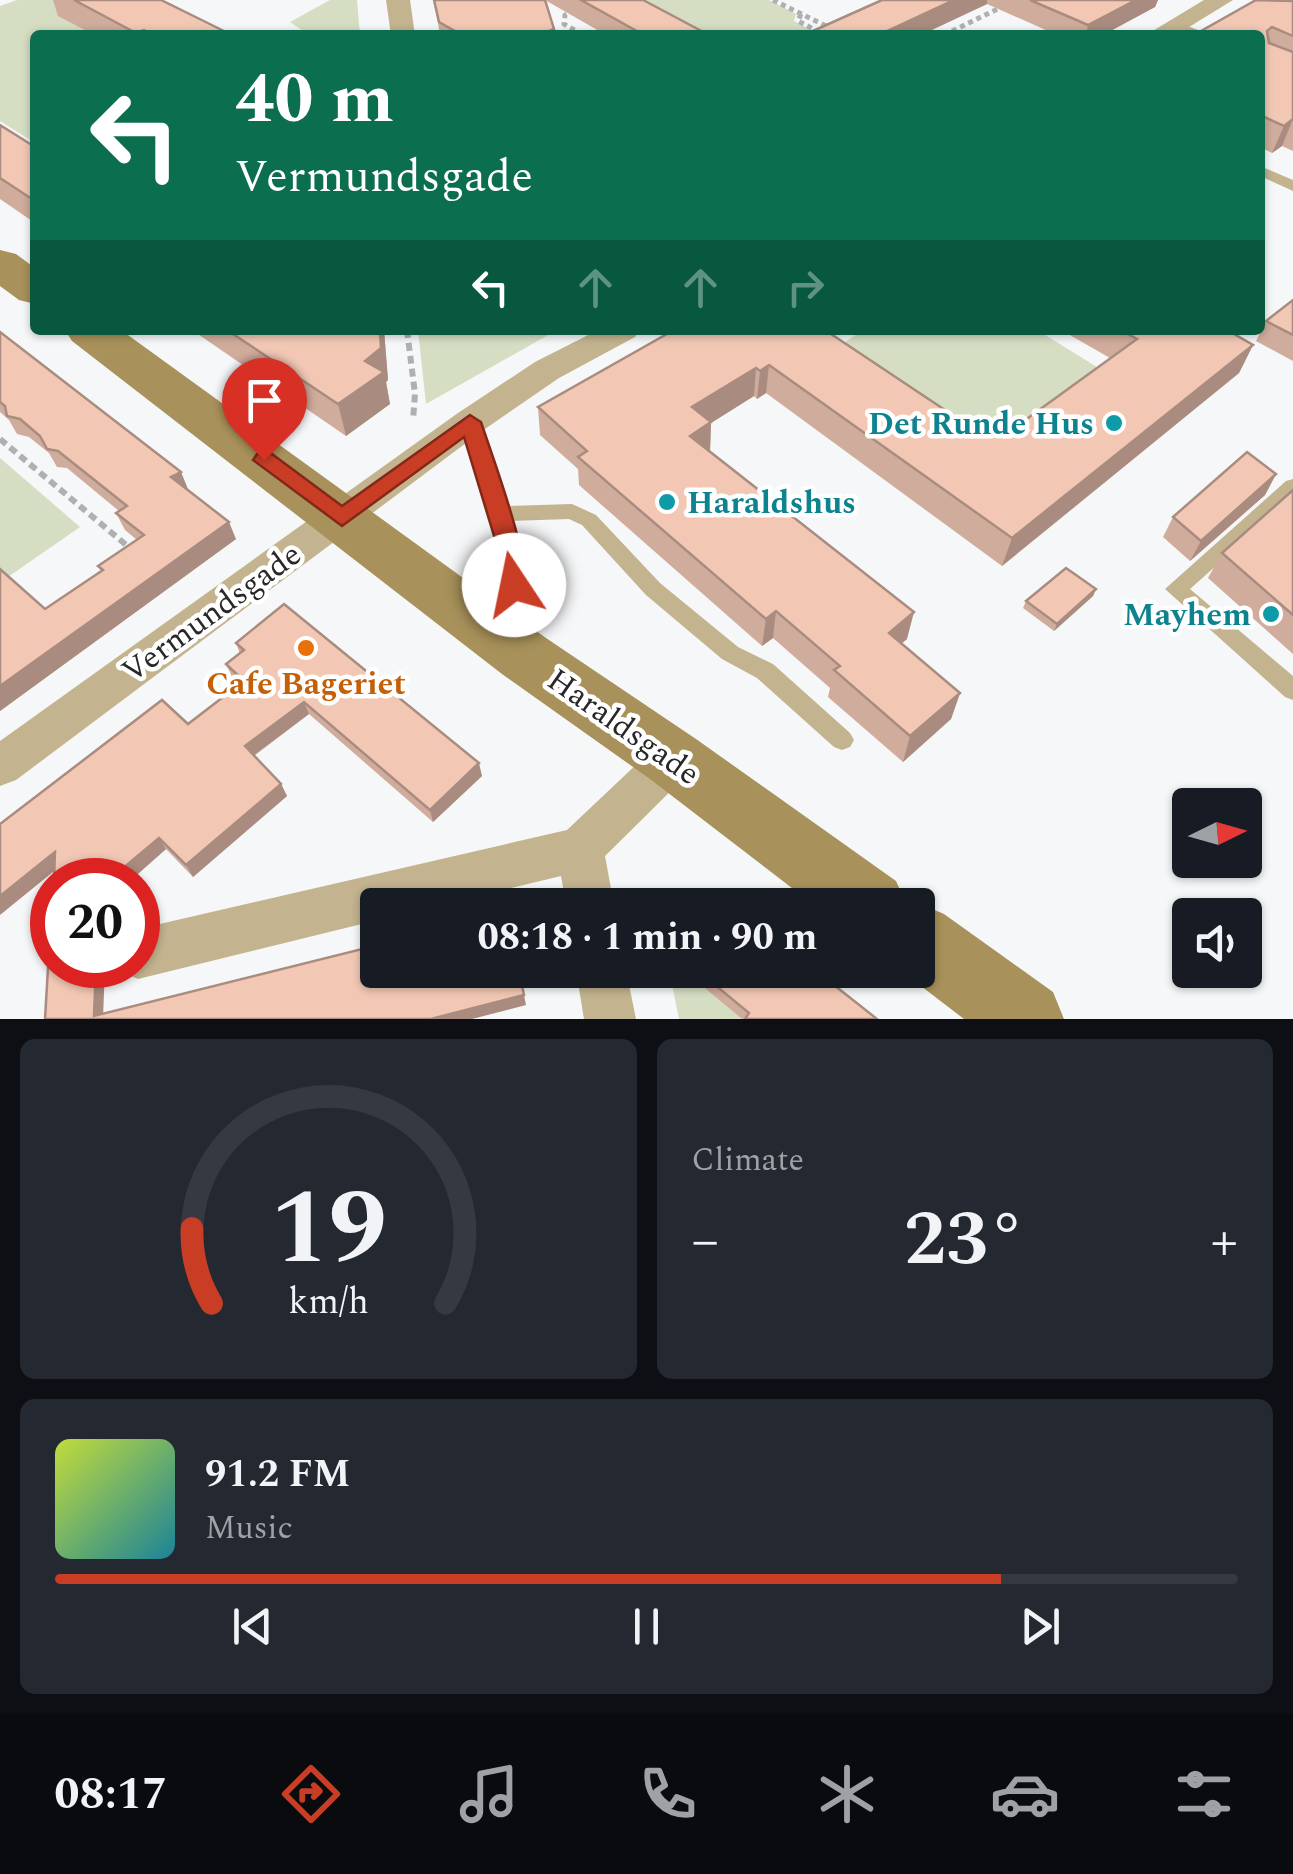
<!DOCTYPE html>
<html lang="en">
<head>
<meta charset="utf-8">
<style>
  :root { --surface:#171b24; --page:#242831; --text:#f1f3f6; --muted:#9ea1a6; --line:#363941; --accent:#c93d25 }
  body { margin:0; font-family:Spectral,serif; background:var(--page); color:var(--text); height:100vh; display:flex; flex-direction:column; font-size:38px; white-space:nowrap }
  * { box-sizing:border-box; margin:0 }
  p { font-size:32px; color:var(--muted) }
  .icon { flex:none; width:55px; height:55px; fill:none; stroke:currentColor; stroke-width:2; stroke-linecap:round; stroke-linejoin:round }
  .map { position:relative; height:1019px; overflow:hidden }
  .panel { display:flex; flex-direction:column; gap:20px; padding:20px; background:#0d0f14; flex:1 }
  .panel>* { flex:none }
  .top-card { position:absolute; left:30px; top:30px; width:1235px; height:305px; border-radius:10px; box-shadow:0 2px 8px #0004; background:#0b6e4f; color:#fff; overflow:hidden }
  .needle { width:65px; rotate:85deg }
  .fabs { position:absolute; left:1172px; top:788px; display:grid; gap:20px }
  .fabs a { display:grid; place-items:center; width:90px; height:90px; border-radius:10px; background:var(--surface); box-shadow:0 2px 8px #0004; font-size:50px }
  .speed { position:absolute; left:30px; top:858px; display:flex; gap:20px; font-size:50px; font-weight:700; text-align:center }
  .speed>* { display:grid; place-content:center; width:130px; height:130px; border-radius:50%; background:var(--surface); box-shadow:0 2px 8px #0004; line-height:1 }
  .speed .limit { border:15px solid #d22; background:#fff; color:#111 }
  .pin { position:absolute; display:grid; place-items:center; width:85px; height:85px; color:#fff; margin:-102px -42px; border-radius:50% 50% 50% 0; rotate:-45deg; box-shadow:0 0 10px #0007 }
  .pin .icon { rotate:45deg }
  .me { position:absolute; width:110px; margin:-55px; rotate:349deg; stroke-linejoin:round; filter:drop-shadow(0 0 8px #0008) }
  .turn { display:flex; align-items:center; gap:35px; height:210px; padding:0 40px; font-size:45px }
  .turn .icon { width:130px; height:130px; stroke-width:2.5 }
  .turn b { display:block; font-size:70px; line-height:85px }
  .lanes { display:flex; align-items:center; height:95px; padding:0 40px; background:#0003; justify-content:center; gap:50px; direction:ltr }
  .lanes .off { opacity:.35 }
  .big { font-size:75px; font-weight:700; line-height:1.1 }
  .panel .widget { flex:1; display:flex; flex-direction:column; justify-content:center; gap:15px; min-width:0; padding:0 35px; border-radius:15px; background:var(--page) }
  .panel .dial { align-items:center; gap:0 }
  .dial svg { height:260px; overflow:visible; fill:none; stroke:var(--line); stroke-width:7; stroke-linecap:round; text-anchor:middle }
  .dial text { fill:var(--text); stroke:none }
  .song { display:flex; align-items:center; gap:30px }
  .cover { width:120px; height:120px; border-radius:15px; background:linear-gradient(135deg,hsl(70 70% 55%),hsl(190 70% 35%)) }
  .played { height:10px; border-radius:5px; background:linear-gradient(90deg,var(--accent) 80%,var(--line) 80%) }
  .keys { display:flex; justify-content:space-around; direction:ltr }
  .heat { display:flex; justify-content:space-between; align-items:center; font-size:55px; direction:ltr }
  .panel .tiles { flex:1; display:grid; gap:20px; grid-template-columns:1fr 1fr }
  .widget:last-child { grid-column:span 2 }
  .trip { position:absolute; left:360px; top:888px; width:575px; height:100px; border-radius:10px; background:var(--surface); box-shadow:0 2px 8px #0004; font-weight:700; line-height:100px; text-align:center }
  .tabs { display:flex; height:160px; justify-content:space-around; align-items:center; background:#090b0e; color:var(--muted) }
  .tabs .icon { width:70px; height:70px }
  .tabs .current { color:var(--accent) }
  .tabs b { font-size:45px; color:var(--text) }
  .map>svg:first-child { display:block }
</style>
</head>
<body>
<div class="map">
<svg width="1293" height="1019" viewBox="0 0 1293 1019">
  <rect width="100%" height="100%" fill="#f6f7f8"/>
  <g fill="#d5dec3">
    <path d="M17 0H97L59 16 94 35H35V143L0 121V6Z"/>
    <path d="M330 0H357L360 35H309L290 22Z"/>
    <path d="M638 0H769L796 14 794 21 819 34 704 35Z"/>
    <path d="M418 330H557L426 404Z"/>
    <path d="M864 330H1037L1105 372 983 452 832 350Z"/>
    <path d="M0 458 80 527 5 579 0 575Z"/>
    <path d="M669 970H683L742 1019H679Z"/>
  </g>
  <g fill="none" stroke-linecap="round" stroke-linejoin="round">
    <g stroke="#b0b0b1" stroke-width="5" stroke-dasharray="5 4" stroke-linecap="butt">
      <path d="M773 0 830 28"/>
      <path d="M575 11 565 15 564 24 583 35"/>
      <path d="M801 14 798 21 821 33"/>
      <path d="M944 35 1016 0"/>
    </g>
    <g stroke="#b0b0b1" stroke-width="6" stroke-dasharray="8 5" stroke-linecap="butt">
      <path d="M407 330 415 394 413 420"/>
      <path d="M0 439 131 549"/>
    </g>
    <g fill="#c3b38f" fill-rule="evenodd">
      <path d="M1175 21 1203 32 1204 35H1187L1170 28V22Z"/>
      <path d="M1260 166 1293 180V191L1260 176Z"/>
      <path d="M470 416 479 422 506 506 572 504 596 515 660 583 738 647 773 664 850 733 854 740 850 747 842 750 834 747 757 678 722 659 646 595 582 525 569 519 510 521 519 549 533 644 530 650 522 653 514 650 499 549 461 422Z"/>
      <path d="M1293 479V497L1190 589 1293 676V700L1285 697 1165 589 1286 481Z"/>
    </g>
    <g fill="#c3b38f" fill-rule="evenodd">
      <path d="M386 0H410L415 35H391Z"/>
      <path d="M1204 0H1233L1176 35H1146Z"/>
      <path d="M598 330H640L635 337 559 378 482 431 16 780 0 786V741L458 413 535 362Z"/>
      <path d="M673 739 689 745 695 759 689 773 605 856 614 905H566L561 876 440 905H378V920L138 979 120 971 118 965H138V929L567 830 657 745Z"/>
      <path d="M576 970H626L636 1019H584Z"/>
    </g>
    <g fill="#a8915a" fill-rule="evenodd">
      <path d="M0 250 16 254 35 268V304L19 300 0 286Z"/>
      <path d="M65 330H121L546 638 696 739 896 881 907 905H814L650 779 502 674 72 341Z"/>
      <path d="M918 903 944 914 1053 992 1064 1019H964L900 970H918V905H914Z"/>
    </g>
  </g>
  <g fill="#d0ac9c">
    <path d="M53 0H161L232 35H94L58 16Z"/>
    <path d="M434 0H643L709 35H606L545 0 554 35H440Z"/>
    <path d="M882 0H1158L1155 7 1103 35H1057L987 4 921 35H804Z"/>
    <path d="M1293 1V151L1282 146 1272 153 1260 147V35Z"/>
    <path d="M0 125 35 147V223L0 199Z"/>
    <path d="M1293 300V361L1256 341 1266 321Z"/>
    <path d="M192 330H384L388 380 386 382 390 404 346 436Z"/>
    <path d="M674 330H838L831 334 966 424 1017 426 1110 358 1061 330H1227L1253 345 1239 373 1002 566 766 393 757 399 754 396 711 423 710 451 907 639 902 643 960 693 951 719 903 762 828 697 830 688 773 638 762 646 579 485 578 469 540 435 538 407Z"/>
    <path d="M0 332 188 489 236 539 0 711V569L45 609 101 571 98 566 137 540 125 530 116 513 119 511 67 468 57 467 49 453 29 437 17 434 9 420 0 412Z"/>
    <path d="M1276 474 1265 495 1190 561 1163 537 1173 517Z"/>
    <path d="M1293 490V654L1208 578 1222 553Z"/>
    <path d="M1096 589 1093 596 1054 631 1023 608 1026 601Z"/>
    <path d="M236 643 482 776 433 822 309 714 254 756 281 784 287 796 193 877 166 849 131 880H54V871L188 724 240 685 232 677 226 664 240 654Z"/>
    <path d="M683 970H815L877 1019H742Z"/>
  </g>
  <g fill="#a98c7f">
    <path d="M954 0H987V4L921 35H879Z"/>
    <path d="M1136 0H1158L1155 7 1103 35H1086L1088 25Z"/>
    <path d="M1293 119 1282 146 1272 153 1284 126Z"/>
    <path d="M380 330H384L388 380 386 382 390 404 346 436 338 404 365 361Z"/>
    <path d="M1253 345 1239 373 1002 566 1012 538Z"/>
    <path d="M769 365 766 393 757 399 760 371Z"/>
    <path d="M756 368 754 396 711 423 710 451 689 464 692 407Z"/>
    <path d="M181 472 188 489 171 477Z"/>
    <path d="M1276 474 1265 495 1190 561 1201 541Z"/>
    <path d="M229 522 236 539 0 711V686Z"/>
    <path d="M1096 589 1093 596 1054 631 1057 624Z"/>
    <path d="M776 611 773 638 762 646 766 619Z"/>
    <path d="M914 612 907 639 882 659 889 633Z"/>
    <path d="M960 693 951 719 903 762 910 736Z"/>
    <path d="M304 702 309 714 250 758 245 746Z"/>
    <path d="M479 763 482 776 433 822 430 810Z"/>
    <path d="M281 784 287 796 193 877 186 865Z"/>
    <path d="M159 838 166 849 131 880H109Z"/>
    <path d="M55 852 64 863 0 915V896Z"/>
    <path d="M96 965H105L103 1019 94 1016Z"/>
    <path d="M524 995 526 1005 472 1019H431Z"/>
  </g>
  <g fill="#f2c8b5" stroke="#a98c7f" stroke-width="2.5">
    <path d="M74 0H161L232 35H154L144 30 136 33Z"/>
    <path d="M434 0H545L554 29 540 35H462L439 22Z"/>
    <path d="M581 0H643L709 35H644Z"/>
    <path d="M882 0H954L879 35H804Z"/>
    <path d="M1030 0H1136L1088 25Z"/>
    <path d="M1256 0 1293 1V36L1272 27 1267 31 1269 43 1293 52V119L1284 126 1260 115V35H1194Z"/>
    <path d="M0 125 35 147V201L0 178Z"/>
    <path d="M1293 300V335L1266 321Z"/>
    <path d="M227 330H380L381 348 365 361 384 372 338 404Z"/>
    <path d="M674 330H825L966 424 1017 426 1137 339 1120 330H1227L1253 345 1012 538 769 365 760 371 756 368 692 407 711 422 690 436 914 612 889 633 960 693 910 736 834 670 840 666 776 611 766 619 578 457 587 451 538 407Z"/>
    <path d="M0 332 181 472 171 477 229 522 0 686V569L45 609 103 570 98 566 144 535 116 513 127 506 58 451 47 449 40 436 20 419 7 416 5 406 0 402Z"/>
    <path d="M1247 452 1276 474 1201 541 1173 517Z"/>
    <path d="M1293 490V615L1222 553Z"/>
    <path d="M1066 568 1096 589 1057 624 1026 601Z"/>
    <path d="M284 604 479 763 430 810 304 702 245 746 281 784 186 865 159 838 109 880H54L55 852 0 896V824L162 700 188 724 244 681 226 664 244 650 236 643Z"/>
    <path d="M713 891 731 905H701Z"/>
    <path d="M52 899V965H96L94 1016 378 945V970H519L524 995 431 1019H45Z"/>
    <path d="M697 970H815L877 1019H745L749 1013Z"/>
  </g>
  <path fill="#c93d25" stroke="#832818" stroke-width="2.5" d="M470 415 481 422C491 453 534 567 523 591H506L498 549 464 437 342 526 253 460 257 454H272L342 506Z"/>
  <g fill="#0f9aa8" stroke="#fff" stroke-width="4">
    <circle cx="1114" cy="423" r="10"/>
    <circle cx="667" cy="502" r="10"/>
    <circle cx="1271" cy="614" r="10"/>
  </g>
  <circle fill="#e8710a" stroke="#fff" stroke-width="4" cx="306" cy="648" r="10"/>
  <g text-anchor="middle" stroke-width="9" stroke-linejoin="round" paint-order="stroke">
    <g font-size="32" font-weight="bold" fill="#0d838f" stroke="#fff" text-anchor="end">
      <text x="1094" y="434">Det Runde Hus</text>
      <text x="687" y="513" text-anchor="start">Haraldshus</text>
      <text x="1251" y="625">Mayhem</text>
    </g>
    <g font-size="32" fill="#282828" stroke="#fff">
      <text transform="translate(211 612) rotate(-36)" y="11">Vermundsgade</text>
      <text transform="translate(624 726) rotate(35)" y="11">Haraldsgade</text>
    </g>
    <g font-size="32" font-weight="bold" fill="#c56008" stroke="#fff">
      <text x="306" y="694">Cafe Bageriet</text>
    </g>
  </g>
</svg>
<div class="fabs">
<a><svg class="needle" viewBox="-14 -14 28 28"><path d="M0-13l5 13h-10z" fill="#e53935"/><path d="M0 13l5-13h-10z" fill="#9ea1a6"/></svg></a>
<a><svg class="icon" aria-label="sound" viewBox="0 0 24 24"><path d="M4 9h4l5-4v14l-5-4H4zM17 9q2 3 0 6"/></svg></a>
</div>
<div class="speed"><div class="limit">20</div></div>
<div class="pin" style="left:264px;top:460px;background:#d93025"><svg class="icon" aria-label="arrive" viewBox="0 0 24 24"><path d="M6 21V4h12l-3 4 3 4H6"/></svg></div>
<svg class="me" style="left:514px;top:585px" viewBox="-20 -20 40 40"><circle r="19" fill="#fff"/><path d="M0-13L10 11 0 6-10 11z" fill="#c93d25"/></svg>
<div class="trip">08:18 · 1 min · 90 m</div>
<div class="top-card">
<div class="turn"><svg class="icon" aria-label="left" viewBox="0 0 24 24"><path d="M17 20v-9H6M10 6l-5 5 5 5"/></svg><div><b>40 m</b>Vermundsgade</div></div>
<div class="lanes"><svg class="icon" aria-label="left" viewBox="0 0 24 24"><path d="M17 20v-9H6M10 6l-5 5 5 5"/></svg><svg class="icon off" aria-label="ahead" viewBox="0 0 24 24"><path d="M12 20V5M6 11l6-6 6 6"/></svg><svg class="icon off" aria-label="ahead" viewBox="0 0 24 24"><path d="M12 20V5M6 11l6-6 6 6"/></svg><svg class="icon off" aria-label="right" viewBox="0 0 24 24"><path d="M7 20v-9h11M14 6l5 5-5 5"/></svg></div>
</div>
</div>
<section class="panel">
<div class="tiles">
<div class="widget dial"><svg viewBox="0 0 100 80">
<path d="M14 69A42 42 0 1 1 86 69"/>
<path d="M14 69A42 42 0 0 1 8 46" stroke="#c93d25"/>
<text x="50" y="56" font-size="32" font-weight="700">19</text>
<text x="50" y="72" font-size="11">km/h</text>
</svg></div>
<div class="widget"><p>Climate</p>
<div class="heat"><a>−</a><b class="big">23°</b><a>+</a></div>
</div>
<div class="widget">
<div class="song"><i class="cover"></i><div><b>91.2 FM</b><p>Music</p></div></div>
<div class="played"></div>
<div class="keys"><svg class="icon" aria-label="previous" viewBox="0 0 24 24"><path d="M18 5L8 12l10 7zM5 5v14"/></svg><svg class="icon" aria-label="pause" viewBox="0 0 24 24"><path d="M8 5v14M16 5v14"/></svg><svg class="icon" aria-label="next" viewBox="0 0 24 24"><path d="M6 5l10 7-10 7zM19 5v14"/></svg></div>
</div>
</div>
</section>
<nav class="tabs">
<b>08:17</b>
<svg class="icon current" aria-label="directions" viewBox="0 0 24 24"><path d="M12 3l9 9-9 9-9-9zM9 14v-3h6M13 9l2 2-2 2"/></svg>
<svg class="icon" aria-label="music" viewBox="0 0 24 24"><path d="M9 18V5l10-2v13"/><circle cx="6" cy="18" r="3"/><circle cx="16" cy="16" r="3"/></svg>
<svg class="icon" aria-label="phone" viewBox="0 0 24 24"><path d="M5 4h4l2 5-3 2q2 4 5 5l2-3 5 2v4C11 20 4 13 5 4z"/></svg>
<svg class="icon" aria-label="climate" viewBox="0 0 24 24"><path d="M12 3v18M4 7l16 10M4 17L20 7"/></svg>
<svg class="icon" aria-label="car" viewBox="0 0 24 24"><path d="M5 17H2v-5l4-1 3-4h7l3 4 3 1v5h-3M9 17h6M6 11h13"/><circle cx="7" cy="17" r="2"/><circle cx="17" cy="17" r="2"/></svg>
<svg class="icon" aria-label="filters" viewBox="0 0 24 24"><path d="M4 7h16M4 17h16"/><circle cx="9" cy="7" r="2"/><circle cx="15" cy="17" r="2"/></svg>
</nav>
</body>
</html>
